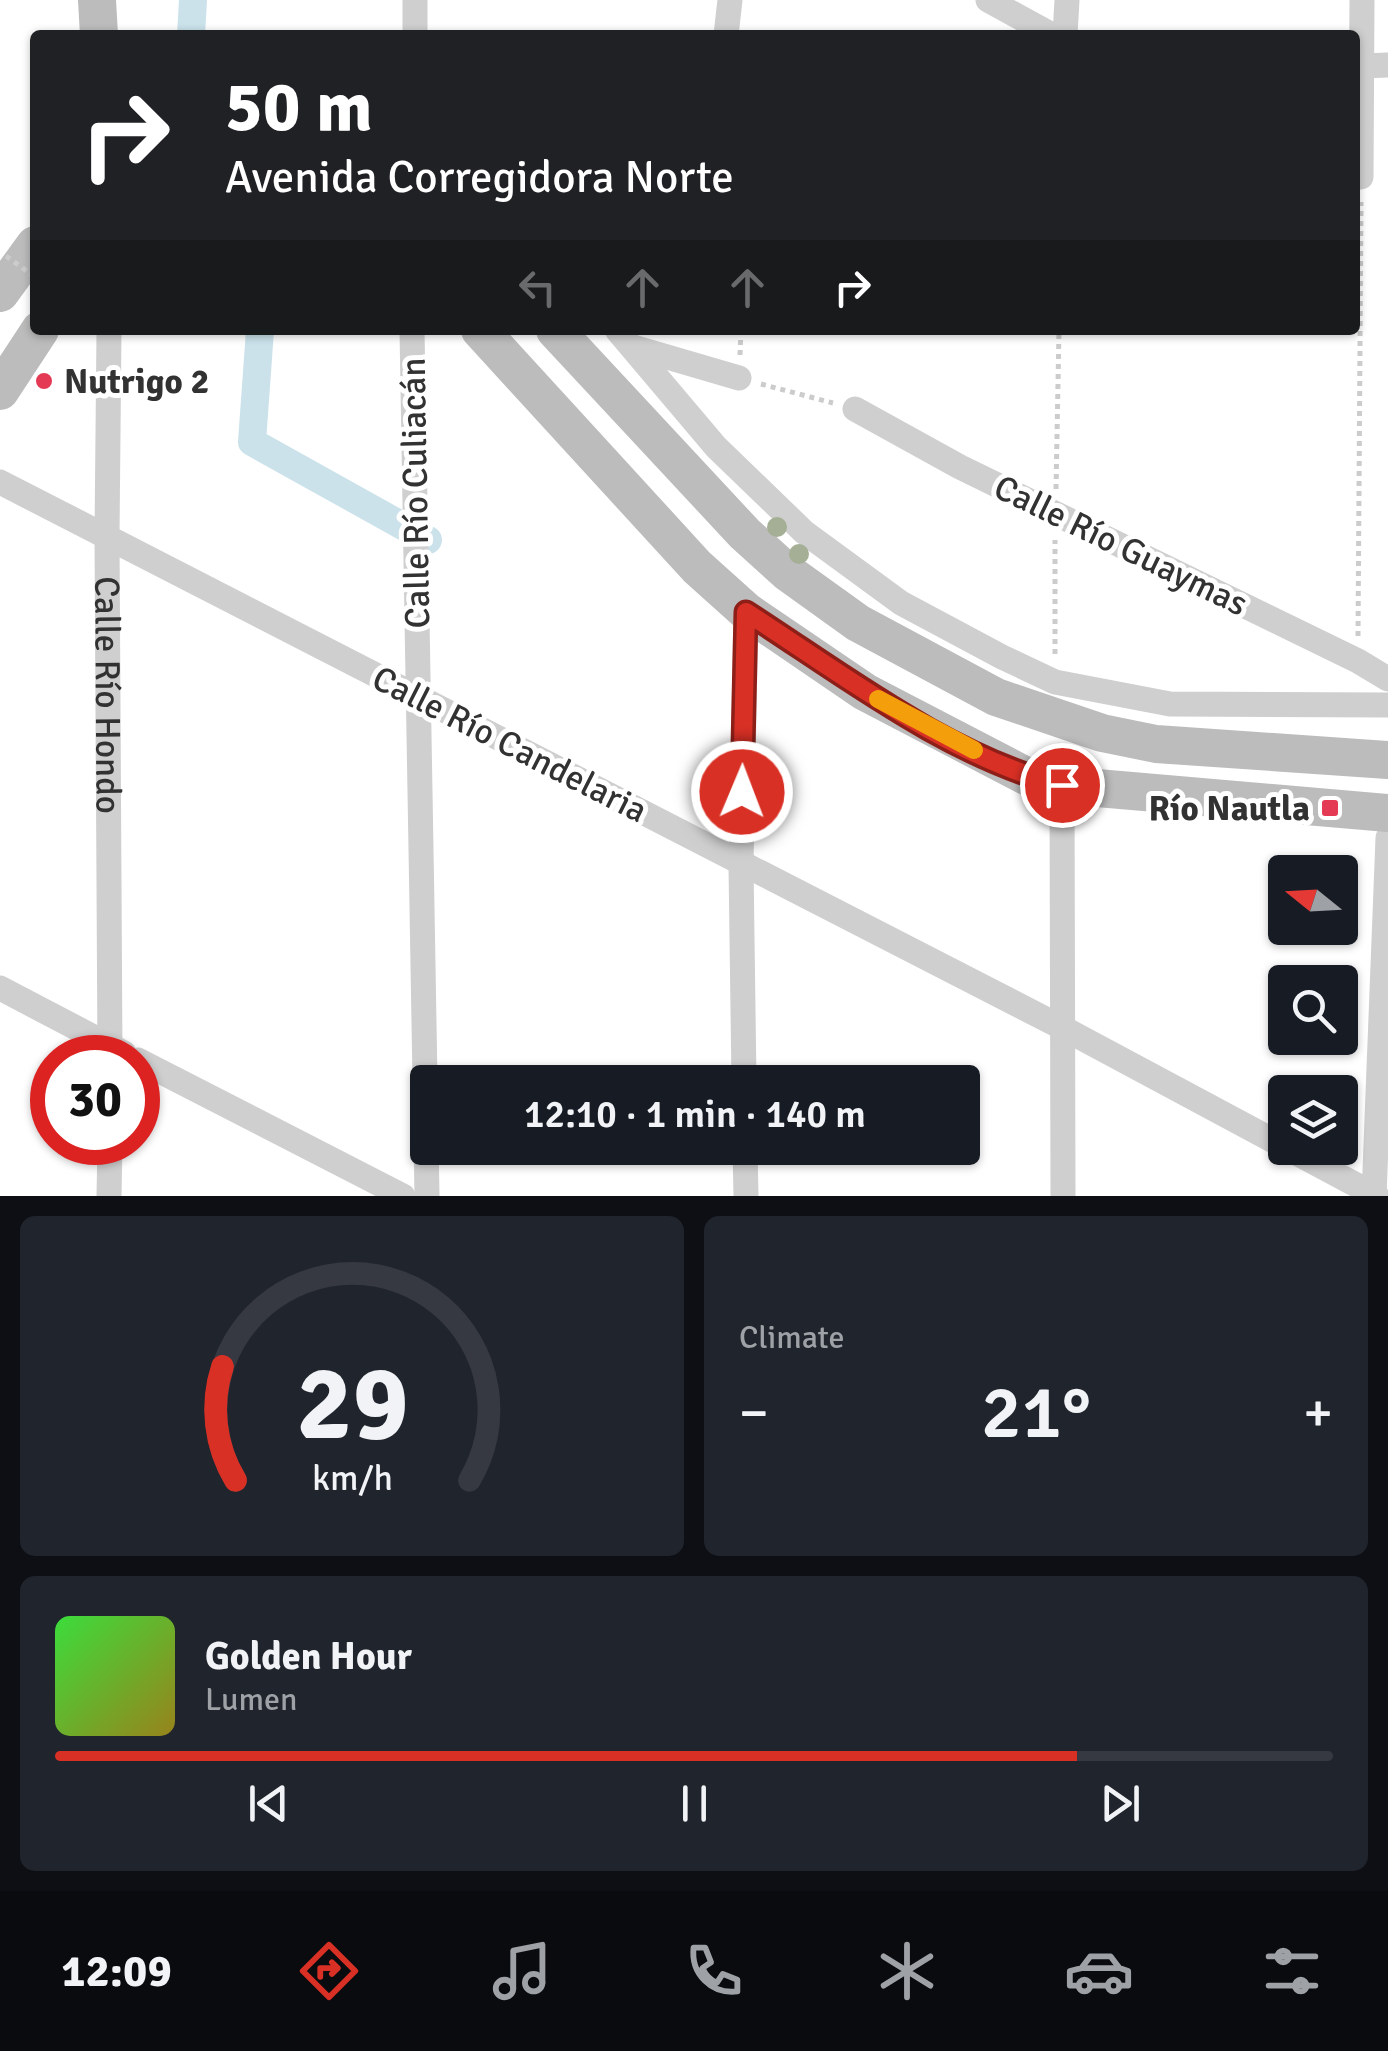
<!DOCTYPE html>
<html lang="en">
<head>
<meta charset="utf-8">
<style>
  :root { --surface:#171b24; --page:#20242c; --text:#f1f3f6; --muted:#9ea1a6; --line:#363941; --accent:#d93025 }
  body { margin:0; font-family:Signika,sans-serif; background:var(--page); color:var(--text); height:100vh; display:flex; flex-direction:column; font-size:38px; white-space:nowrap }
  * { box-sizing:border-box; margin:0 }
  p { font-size:32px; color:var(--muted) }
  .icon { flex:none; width:55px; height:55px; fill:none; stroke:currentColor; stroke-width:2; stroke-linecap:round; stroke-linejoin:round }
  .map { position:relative; height:1196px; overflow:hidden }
  .side { display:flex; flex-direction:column; gap:20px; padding:20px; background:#0d0f14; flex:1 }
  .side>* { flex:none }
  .hud { position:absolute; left:30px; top:30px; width:1330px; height:305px; border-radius:10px; box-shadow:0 2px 8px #0004; background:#202124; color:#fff; overflow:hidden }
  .needle { width:65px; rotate:288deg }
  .buttons { position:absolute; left:1268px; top:855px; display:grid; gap:20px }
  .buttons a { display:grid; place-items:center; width:90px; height:90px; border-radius:10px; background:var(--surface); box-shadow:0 2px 8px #0004; font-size:50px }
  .speed { position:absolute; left:30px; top:1035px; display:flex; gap:20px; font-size:50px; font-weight:700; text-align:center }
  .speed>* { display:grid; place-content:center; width:130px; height:130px; border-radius:50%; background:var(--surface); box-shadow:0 2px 8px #0004; line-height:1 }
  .speed .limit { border:15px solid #d22; background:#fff; color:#111 }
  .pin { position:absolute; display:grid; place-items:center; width:85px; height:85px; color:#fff; margin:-42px; border:5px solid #fff; border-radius:50%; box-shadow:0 2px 10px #0007 }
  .me { position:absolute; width:110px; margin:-55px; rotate:1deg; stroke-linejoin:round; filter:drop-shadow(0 0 8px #0008) }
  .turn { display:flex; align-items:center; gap:35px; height:210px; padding:0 30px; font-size:45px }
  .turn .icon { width:130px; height:130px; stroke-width:2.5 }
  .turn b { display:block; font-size:70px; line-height:85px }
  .lanes { display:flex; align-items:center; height:95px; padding:0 30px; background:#0003; justify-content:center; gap:50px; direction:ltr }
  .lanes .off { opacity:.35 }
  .big { font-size:75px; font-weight:600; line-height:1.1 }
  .side .tile { flex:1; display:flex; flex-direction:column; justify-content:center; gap:15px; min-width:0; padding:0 35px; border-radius:15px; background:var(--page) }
  .side .dial { align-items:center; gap:0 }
  .dial svg { height:260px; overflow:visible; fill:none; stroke:var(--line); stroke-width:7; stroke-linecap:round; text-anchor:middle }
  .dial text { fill:var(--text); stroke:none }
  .song { display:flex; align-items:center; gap:30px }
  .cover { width:120px; height:120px; border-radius:15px; background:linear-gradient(135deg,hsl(120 70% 55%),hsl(50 70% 35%)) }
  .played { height:10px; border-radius:5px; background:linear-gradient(90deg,var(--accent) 80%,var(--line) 80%) }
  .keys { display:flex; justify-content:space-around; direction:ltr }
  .heat { display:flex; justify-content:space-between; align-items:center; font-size:55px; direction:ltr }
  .side .tiles { flex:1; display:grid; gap:20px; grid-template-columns:1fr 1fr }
  .tile:last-child { grid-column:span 2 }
  .trip { position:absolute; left:410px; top:1065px; width:570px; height:100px; border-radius:10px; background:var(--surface); box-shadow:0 2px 8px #0004; font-weight:600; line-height:100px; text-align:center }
  .tabs { display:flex; height:160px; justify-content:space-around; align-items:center; background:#090b0e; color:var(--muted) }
  .tabs .icon { width:70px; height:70px }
  .tabs .active { color:var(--accent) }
  .tabs b { font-size:45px; color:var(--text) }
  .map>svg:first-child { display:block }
</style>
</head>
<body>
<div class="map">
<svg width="1388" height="1196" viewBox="0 0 1388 1196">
  <rect width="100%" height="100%" fill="#fff"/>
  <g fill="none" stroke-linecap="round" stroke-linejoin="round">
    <g stroke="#cbe2eb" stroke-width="28">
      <path d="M191 35 193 0"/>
      <path d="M260 330 252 442 428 540"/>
    </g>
    <g stroke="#ccc" stroke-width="5" stroke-dasharray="5 5" stroke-linecap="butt">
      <path d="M740 355 741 330"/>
      <path d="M761 384 833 403"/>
      <path d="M1056 489 1059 330"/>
      <path d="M1358 636 1361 202"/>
      <path d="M1055 654V540"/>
    </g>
    <g stroke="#cfcfcf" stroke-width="25">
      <path d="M415 0V35"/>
      <path d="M988 0 1052 35"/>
      <path d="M726 35 730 0"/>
      <path d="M1065 35 1067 0"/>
      <path d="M1362 66 1388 65"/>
      <path d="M1355 174 1361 177 1362 0"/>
      <path id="s1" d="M109 330 107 536 110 1058"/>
      <path d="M412 330 427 1196"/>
      <path d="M617 330 716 447 804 532 901 603 1002 657 1055 682 1170 704 1388 705"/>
      <path d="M633 347 739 378"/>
      <path d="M855 409 960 467 1358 661 1388 679"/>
      <path d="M0 482 1061 1027 1285 1147"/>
      <path d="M1062 785 1063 1196"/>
      <path d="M0 988 124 1053"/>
      <path d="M138 1060 403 1196"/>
      <path d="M744 1082 741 865 746 611"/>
      <path d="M745 1148 746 1196"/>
      <path d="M1287 1148 1377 1196"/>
      <path d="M109 1196 110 1142"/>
      <path d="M1374 1196 1388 838"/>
    </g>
    <g stroke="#bcbcbc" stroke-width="38">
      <path d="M97 0 99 35"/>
      <path d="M0 293 35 245"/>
      <path d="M480 330 697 567 746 611 865 692 1028 777 1062 785 1388 813"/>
      <path d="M555 330 745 534 787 572 858 623 996 697 1102 733 1156 744 1388 760"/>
      <path d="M0 391 40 330"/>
    </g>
    <path stroke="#ccc" stroke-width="5" stroke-dasharray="5 5" stroke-linecap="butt" d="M6 256 35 277"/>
  </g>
  <g fill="#a4af95">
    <circle cx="777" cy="527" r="10"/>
    <circle cx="799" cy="554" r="10"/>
  </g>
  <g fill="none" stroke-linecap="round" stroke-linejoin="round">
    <g stroke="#8d1f18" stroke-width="25">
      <path id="route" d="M742 792 746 612C841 673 951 758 1062 785"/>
    </g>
    <use href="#route" stroke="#d93025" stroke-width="18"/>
    <path stroke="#f59e0b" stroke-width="18" d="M878 699 974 750"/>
  </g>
  <g fill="#e43a53" stroke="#fff" stroke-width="4">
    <circle cx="44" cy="381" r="10"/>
    <rect x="1320" y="798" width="20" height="20" rx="5"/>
  </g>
  <g text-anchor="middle" stroke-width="10" stroke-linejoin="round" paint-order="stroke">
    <g font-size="35" font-weight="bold" fill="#323232" stroke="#fff" text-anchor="start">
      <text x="64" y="393">Nutrigo 2</text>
      <text x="1310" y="820" text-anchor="end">Río Nautla</text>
    </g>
    <g font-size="35" fill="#323232" stroke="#fff">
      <text transform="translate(415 493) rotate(-91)" y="12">Calle Río Culiacán</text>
      <text transform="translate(1121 545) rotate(26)" y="12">Calle Río Guaymas</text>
      <text dy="12" stroke="none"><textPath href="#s1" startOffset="365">Calle Río Hondo</textPath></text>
      <text transform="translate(510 744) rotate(27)" y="12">Calle Río Candelaria</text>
    </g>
  </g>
</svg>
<div class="buttons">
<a><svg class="needle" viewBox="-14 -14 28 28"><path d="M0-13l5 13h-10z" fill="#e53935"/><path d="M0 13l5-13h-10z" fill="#9ea1a6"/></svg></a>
<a><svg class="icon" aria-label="search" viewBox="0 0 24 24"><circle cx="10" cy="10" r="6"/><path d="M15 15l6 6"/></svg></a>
<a><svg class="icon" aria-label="layers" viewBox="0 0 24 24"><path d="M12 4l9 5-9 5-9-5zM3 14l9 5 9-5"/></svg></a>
</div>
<div class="speed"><div class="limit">30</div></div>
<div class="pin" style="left:1062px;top:785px;background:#d93025"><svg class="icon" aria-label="arrive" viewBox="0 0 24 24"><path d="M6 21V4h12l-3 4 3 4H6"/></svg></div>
<svg class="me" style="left:742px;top:792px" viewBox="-20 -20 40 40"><circle r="17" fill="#d93025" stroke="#fff" stroke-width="3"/><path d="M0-11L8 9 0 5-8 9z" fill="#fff"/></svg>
<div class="trip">12:10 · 1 min · 140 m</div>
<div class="hud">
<div class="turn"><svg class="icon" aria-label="right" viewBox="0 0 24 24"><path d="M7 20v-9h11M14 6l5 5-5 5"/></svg><div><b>50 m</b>Avenida Corregidora Norte</div></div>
<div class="lanes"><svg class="icon off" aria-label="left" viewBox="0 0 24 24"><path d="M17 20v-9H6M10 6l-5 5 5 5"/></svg><svg class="icon off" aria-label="ahead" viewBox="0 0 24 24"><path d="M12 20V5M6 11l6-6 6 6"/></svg><svg class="icon off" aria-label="ahead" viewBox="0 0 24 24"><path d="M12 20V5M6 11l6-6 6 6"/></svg><svg class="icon" aria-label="right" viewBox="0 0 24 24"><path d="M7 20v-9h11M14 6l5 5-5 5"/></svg></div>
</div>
</div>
<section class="side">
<div class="tiles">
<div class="tile dial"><svg viewBox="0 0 100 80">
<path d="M14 69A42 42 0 1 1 86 69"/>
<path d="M14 69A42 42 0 0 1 10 34" stroke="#d93025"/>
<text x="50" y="56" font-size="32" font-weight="700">29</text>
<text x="50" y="72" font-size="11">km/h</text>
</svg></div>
<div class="tile"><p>Climate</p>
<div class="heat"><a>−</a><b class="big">21°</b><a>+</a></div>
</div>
<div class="tile">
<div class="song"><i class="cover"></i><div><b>Golden Hour</b><p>Lumen</p></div></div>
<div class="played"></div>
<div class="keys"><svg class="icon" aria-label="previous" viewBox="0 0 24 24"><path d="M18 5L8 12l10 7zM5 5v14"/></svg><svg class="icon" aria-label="pause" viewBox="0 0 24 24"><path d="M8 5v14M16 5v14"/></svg><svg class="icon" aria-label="next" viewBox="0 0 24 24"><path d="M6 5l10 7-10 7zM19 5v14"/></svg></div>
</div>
</div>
</section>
<nav class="tabs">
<b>12:09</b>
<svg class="icon active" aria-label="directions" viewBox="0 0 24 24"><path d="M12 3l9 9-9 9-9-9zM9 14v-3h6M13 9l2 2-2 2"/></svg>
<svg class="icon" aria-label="music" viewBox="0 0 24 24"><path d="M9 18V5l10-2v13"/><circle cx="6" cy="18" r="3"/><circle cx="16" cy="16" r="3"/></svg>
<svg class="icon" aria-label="phone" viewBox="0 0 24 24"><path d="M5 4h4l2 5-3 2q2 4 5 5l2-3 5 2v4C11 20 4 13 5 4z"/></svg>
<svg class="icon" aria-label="climate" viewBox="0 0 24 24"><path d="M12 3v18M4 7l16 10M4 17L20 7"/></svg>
<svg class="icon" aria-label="car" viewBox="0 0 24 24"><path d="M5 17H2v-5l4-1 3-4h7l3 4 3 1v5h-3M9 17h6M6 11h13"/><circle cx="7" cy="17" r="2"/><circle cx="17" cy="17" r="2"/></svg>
<svg class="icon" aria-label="filters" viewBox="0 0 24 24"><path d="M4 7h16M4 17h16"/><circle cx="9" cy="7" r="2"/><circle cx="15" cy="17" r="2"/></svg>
</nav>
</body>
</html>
